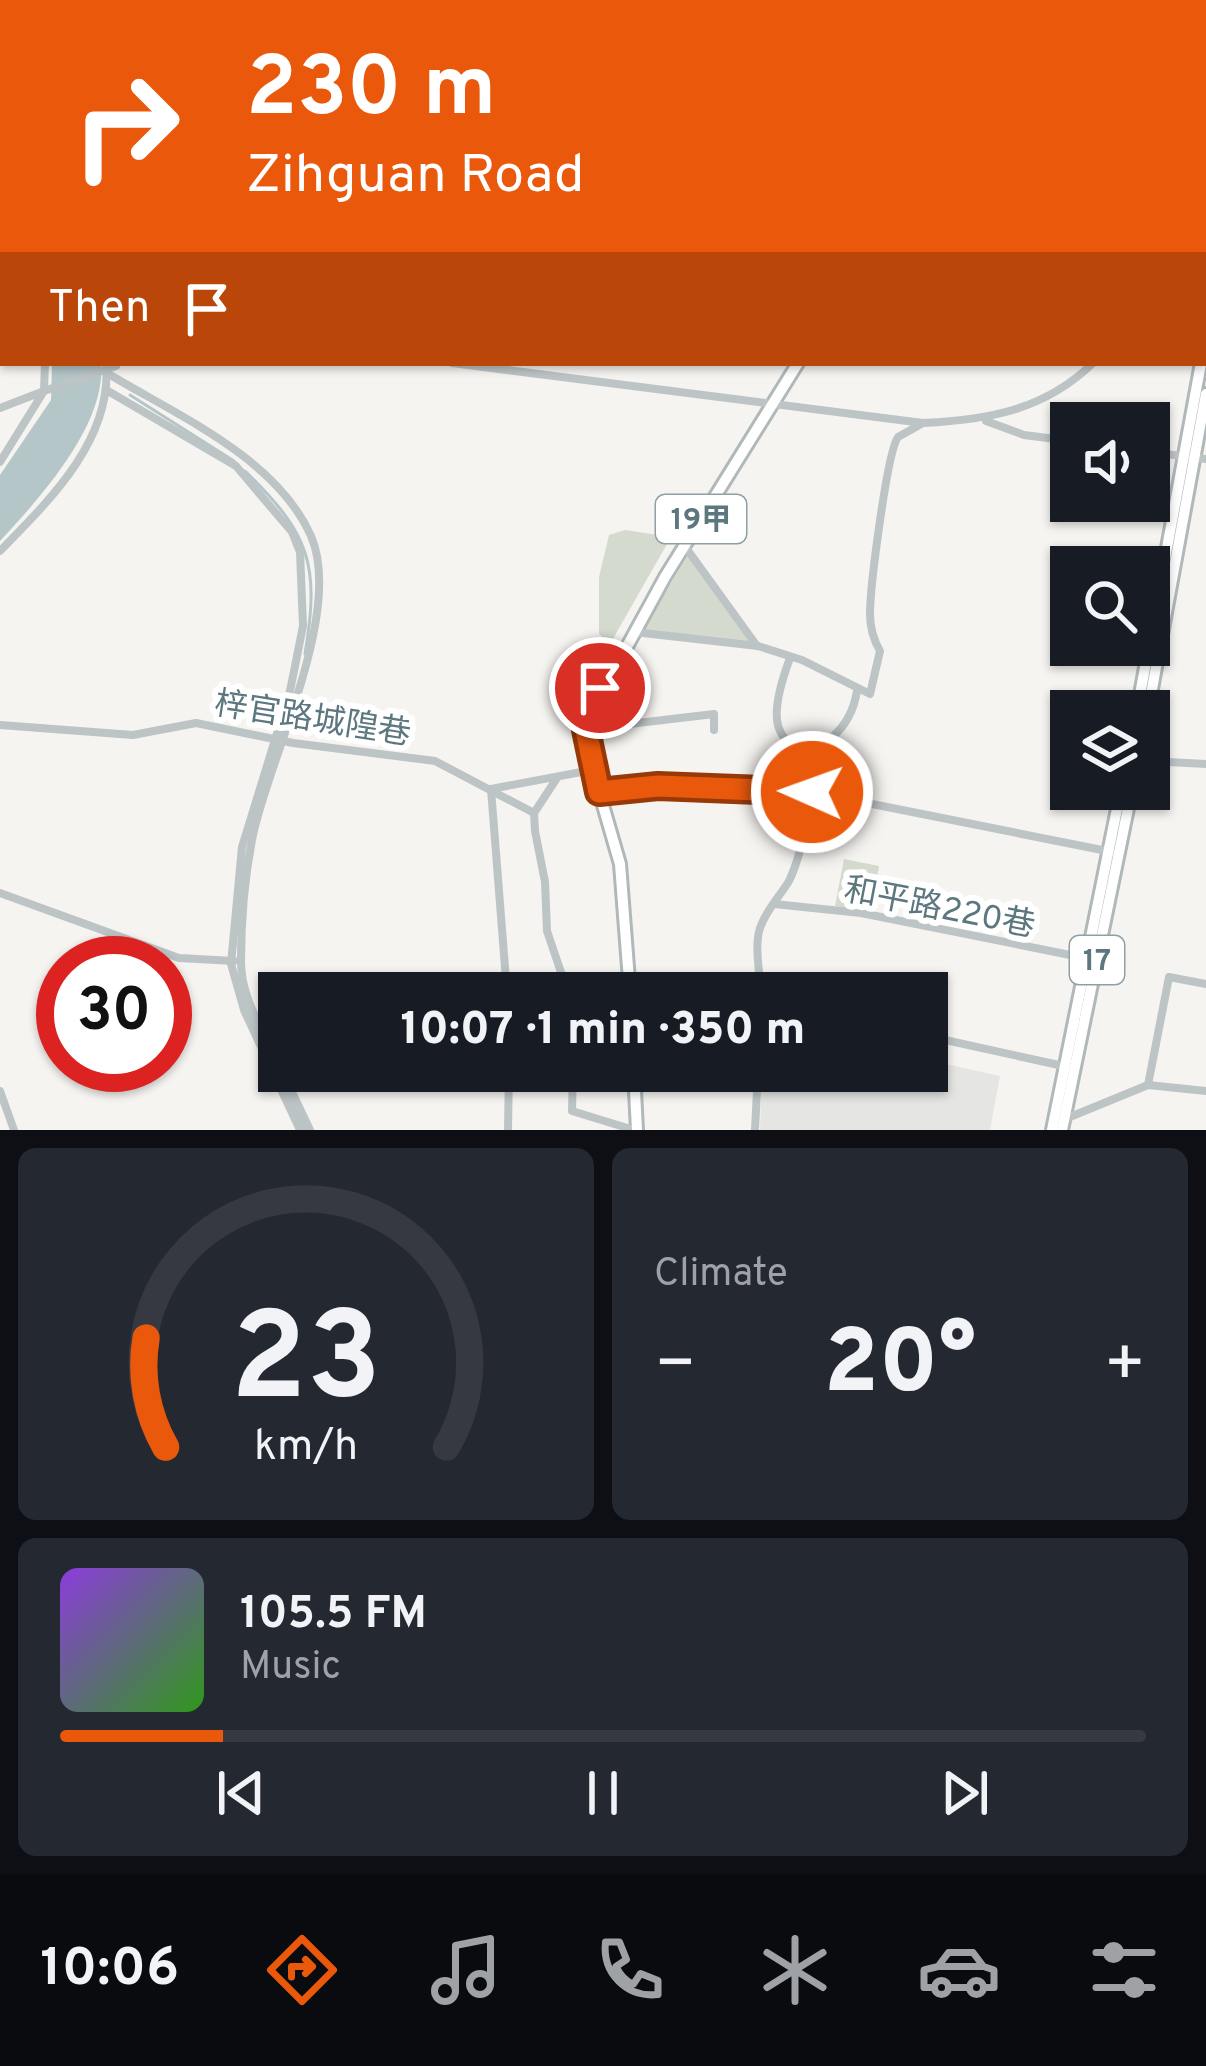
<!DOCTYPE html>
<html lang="en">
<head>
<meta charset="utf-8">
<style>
  :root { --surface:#171b24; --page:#242831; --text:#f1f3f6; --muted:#9ea1a6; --line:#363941; --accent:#ea580c }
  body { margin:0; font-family:Overpass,"Noto Sans TC",sans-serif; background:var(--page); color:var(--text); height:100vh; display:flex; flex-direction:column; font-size:45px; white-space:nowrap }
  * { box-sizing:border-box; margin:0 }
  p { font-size:39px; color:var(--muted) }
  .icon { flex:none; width:66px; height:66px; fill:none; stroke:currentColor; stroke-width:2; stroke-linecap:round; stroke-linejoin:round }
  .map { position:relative; height:1130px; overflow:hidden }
  .details { display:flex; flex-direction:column; gap:18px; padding:18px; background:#0d0f14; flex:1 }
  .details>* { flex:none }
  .guide { position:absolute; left:0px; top:0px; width:1206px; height:366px; box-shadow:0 3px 9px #0004; background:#ea580c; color:#fff; overflow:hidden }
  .tools { position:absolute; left:1050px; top:402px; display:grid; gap:24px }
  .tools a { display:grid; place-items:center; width:120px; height:120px; border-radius:0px; background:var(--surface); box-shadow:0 3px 9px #0004; font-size:60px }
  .speed { position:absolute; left:36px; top:936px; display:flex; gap:24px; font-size:60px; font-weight:700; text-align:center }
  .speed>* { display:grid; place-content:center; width:156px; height:156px; border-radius:50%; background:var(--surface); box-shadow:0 3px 9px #0004; line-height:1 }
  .speed .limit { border:18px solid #d22; background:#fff; color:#111 }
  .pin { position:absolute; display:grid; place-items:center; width:102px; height:102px; color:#fff; margin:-51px; border:6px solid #fff; border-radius:50%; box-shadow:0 3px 12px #0007 }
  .me { position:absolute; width:132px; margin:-66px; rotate:272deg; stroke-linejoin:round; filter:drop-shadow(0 0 9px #0008) }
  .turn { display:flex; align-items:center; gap:42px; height:252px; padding:0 48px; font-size:54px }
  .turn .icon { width:156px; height:156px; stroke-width:2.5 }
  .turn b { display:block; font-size:84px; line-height:102px }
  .then { display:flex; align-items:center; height:114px; padding:0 48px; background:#0003; gap:24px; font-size:45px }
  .big { font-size:90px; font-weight:800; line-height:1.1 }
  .details .widget { flex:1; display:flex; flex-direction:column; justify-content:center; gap:18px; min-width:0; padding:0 42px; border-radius:18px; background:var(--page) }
  .details .dial { align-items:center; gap:0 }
  .dial svg { height:312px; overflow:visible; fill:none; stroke:var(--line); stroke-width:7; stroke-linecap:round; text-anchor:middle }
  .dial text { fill:var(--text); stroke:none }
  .song { display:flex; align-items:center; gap:36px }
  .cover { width:144px; height:144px; border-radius:18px; background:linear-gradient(135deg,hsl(270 70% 55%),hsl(110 70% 35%)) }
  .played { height:12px; border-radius:6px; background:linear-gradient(90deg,var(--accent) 15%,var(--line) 15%) }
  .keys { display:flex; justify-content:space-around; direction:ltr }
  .heat { display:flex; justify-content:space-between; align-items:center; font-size:66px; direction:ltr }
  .details .tiles { flex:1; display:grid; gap:18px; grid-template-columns:1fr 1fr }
  .widget:last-child { grid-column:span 2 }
  .trip { position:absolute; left:258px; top:972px; width:690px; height:120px; border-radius:0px; background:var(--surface); box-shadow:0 3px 9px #0004; font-weight:800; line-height:120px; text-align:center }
  .menu { display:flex; height:192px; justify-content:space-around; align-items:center; background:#090b0e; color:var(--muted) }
  .menu .icon { width:84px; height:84px }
  .menu .current { color:var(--accent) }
  .menu b { font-size:54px; color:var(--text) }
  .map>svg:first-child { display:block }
</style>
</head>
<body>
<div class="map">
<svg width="1206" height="1130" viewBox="0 0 1206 1130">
  <rect width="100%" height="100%" fill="#f5f4f0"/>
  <path fill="#e5e6e4" d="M932 1061 1000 1076 990 1130H760L762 1071H930Z"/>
  <g fill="#d5dacf">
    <path d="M625 530 671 537 610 644 599 634V577L609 535Z"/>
    <path d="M689 554 751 644 642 630Z"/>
    <path d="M844 859 879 866 871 912 835 906Z"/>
  </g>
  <path fill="#b4c6c8" d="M52 363H101C107 424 40 498 0 541V475L51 400Z"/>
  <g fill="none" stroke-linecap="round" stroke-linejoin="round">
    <g stroke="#b4c6c8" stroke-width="3">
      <path d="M130 395 234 461"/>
      <path d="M245 471C310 534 320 565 305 654"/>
      <path d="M267 1050 305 1130"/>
    </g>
    <g stroke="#b0b8ba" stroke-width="16">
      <g id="major">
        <path d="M1084 3 1085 0"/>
        <path d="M1203 352 1206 332"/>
        <path d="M1137 711 1201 363"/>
        <path d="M1148 711 1206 394"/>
        <path d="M630 993 620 864 587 750 588 718 665 577 798 363"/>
        <path d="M634 1071 637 1130"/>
        <path d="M1052 1130 1121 789"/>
        <path d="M1062 1130 1132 789"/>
      </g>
    </g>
    <g stroke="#bdc4c6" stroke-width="8">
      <path d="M536 0 548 3"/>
      <path d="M59 3 61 0"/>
      <path d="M232 3 233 0"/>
      <path d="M296 3V0"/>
      <path d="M488 3 490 0"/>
      <path d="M741 3 742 0"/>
      <path d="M0 119 3 120"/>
      <path d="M0 135 3 132"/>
      <path d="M1203 206 1206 202"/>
      <path d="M1203 250 1206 251"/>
      <path d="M452 363 923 423C988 420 1045 410 1093 363"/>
      <path d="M107 373C176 415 276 457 311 536 344 612 269 758 253 835 245 874 241 923 241 962 241 999 264 1031 279 1063"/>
      <path d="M108 391 236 466 292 532 300 552 303 626 290 691 242 847 231 964 244 1010 300 1130"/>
      <path d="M0 408 44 391"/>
      <path d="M986 421 1024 435 1071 441"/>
      <path d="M1149 452 1206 459"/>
      <path d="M0 462 44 391 45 363"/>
      <path d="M684 545 757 646"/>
      <path d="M0 551C50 500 113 439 106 363"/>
      <path d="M634 632 758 646 802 660 870 694 880 651C873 639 870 629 870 614 870 588 887 452 898 437L923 423"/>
      <path d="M0 725 133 735 196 723 293 743 435 761 534 813"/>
      <path d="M587 729 714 714V730"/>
      <path d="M1149 761 1206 764"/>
      <path d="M557 778 534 813 535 831 545 882 547 931 568 993"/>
      <path d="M742 790C779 752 846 759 857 691"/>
      <path d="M599 792 659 786 812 792 1112 852"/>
      <path d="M0 893 179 958 234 961"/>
      <path d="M774 904 861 913 1090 959"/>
      <path d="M507 993 491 789 592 770"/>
      <path d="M761 993C760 974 754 946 760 928 766 910 780 896 789 881 798 863 812 810 812 791 813 725 750 766 790 658"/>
      <path d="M927 1036 1068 1067"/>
      <path d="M282 1071 310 1130"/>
      <path d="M573 1071 572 1111 634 1130"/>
      <path d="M1148 1085 1169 977 1206 984"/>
      <path d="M0 1091 14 1130"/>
      <path d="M1065 1119 1148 1085 1206 1091"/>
      <path d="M508 1130 509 1071"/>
      <path d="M755 1130 758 1071"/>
    </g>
    <use href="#major" stroke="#fff" stroke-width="10"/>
    <path stroke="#bdc4c6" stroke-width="8" d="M47 390 116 366"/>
  </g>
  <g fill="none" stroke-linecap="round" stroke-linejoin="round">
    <g stroke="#983908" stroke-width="30">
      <path id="route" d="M600 688 586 730 599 792 658 786 812 792"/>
    </g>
    <use href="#route" stroke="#ea580c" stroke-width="21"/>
  </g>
  <g text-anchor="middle" stroke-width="12" stroke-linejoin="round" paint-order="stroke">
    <g fill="#fff" stroke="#8ea0a5" stroke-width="3">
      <rect x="656" y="495" width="90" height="48" rx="9"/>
      <rect x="1070" y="936" width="54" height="48" rx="9"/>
    </g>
    <g font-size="30" font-weight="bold" fill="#5d777e">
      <text x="701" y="529">19甲</text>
      <text x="1097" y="970">17</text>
    </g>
    <g font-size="33" fill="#5d777e" stroke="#fff">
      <text transform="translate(313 717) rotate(9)" y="12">梓官路城隍巷</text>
      <text transform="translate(940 906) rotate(11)" y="12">和平路220巷</text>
    </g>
  </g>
</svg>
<div class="tools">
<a><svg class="icon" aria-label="sound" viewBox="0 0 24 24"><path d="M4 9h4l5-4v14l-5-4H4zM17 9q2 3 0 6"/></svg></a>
<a><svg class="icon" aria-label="search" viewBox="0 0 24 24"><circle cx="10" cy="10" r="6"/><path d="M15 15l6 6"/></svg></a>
<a><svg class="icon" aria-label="layers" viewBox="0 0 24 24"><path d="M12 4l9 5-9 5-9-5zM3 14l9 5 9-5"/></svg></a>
</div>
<div class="speed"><div class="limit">30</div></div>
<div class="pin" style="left:600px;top:688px;background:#d93025"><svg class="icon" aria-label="arrive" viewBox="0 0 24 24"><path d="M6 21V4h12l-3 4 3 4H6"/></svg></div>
<svg class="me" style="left:812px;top:792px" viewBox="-20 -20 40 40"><circle r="17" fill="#ea580c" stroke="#fff" stroke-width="3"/><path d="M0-11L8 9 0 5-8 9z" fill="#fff"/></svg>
<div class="trip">10:07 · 1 min · 350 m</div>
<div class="guide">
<div class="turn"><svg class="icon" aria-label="right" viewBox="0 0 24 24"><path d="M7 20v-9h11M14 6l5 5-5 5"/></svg><div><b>230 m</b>Zihguan Road</div></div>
<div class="then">Then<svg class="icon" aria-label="arrive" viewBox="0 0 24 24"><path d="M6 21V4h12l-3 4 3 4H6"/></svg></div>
</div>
</div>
<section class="details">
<div class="tiles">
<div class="widget dial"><svg viewBox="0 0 100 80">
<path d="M14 69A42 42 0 1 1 86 69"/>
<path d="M14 69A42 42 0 0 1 9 41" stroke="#ea580c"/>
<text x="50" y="56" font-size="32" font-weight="700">23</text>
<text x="50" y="72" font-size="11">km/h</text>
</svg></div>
<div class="widget"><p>Climate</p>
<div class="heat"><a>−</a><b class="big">20°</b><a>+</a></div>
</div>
<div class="widget">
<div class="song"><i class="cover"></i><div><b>105.5 FM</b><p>Music</p></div></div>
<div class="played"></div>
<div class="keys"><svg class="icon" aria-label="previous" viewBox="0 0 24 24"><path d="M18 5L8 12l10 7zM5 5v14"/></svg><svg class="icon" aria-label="pause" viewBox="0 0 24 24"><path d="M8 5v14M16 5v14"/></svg><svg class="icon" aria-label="next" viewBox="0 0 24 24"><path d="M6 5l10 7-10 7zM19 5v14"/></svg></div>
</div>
</div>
</section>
<nav class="menu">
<b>10:06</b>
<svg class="icon current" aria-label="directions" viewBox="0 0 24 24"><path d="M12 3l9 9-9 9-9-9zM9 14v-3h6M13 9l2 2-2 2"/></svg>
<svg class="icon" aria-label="music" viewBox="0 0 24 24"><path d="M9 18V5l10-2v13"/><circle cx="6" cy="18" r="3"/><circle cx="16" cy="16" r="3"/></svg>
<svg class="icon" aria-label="phone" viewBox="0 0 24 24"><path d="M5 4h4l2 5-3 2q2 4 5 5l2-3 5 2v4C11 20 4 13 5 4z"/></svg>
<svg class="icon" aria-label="climate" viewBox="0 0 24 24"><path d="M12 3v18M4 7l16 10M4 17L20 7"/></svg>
<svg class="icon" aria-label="car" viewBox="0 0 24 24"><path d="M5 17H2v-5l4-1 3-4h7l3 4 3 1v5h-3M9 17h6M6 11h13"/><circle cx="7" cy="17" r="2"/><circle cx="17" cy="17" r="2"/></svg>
<svg class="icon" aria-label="filters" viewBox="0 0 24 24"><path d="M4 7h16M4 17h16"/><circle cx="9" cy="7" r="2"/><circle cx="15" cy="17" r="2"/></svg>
</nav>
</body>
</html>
